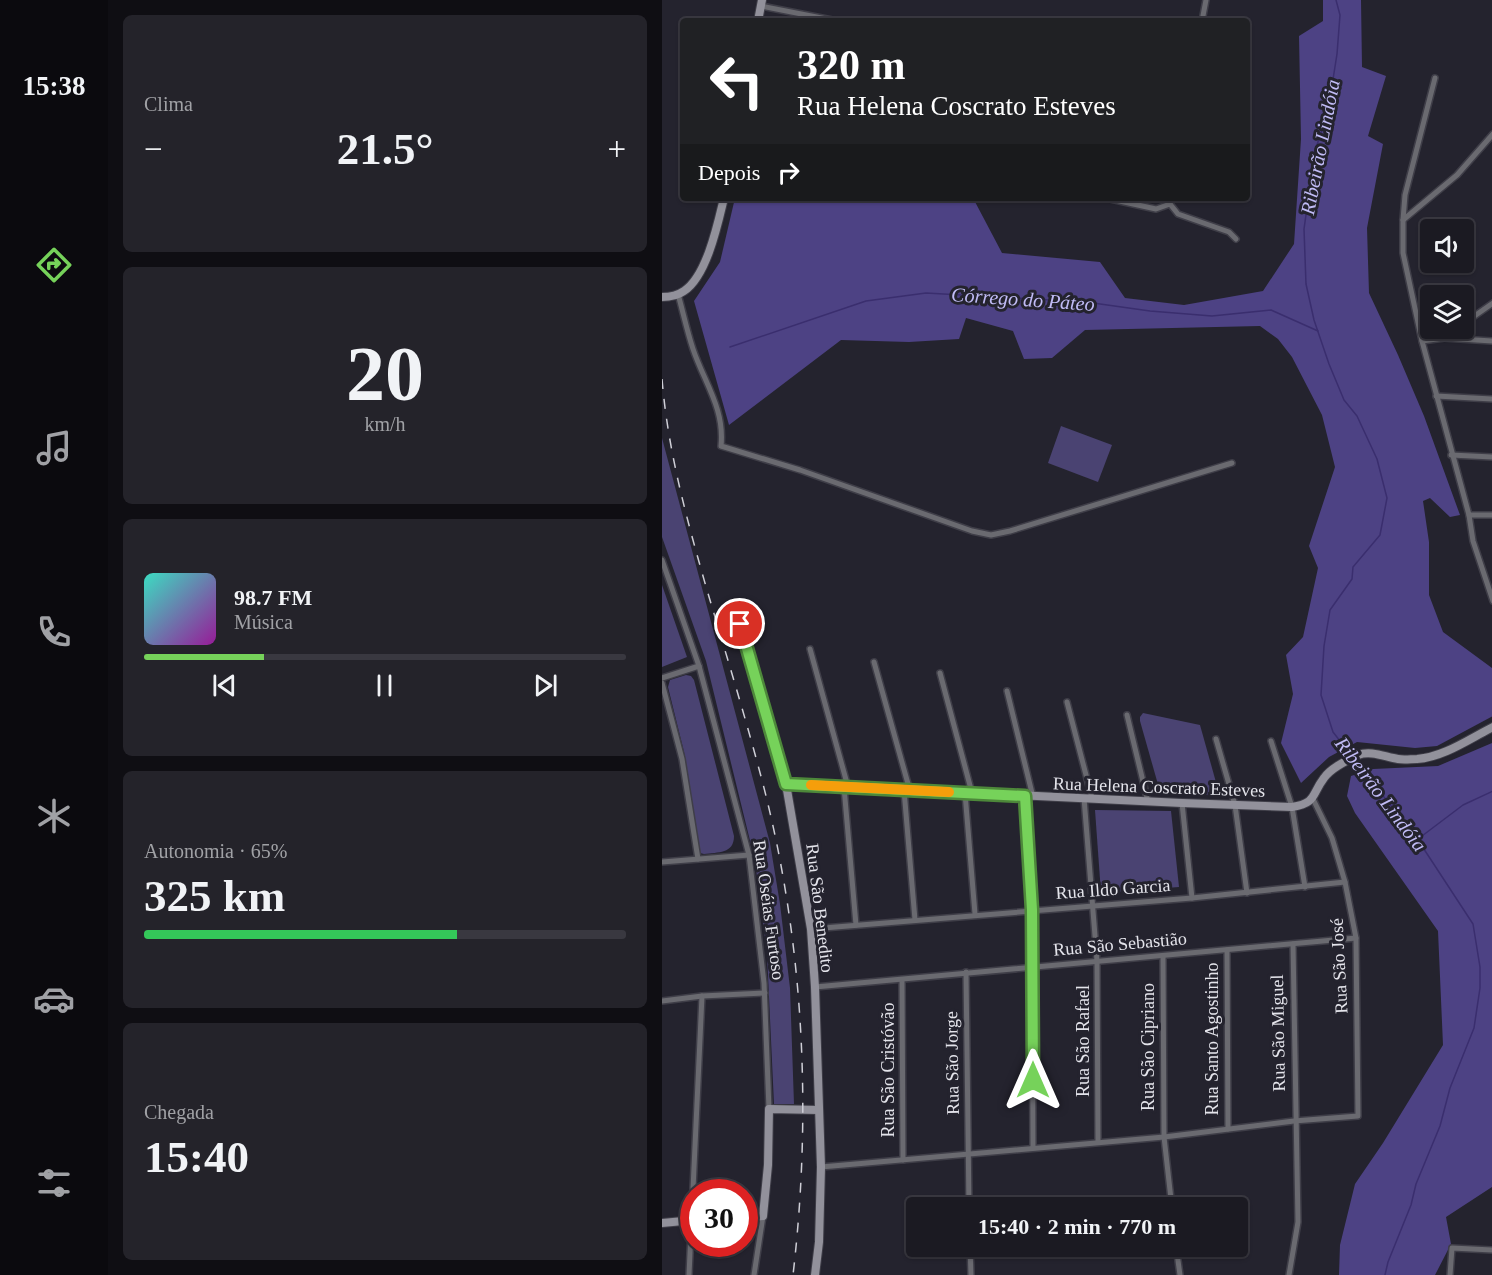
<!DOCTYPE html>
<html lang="pt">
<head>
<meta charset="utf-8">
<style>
  :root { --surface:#1b1a22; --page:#24232a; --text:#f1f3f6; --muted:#a0a1a5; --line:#393840; --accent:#76d25a }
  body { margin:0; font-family:Georgia,serif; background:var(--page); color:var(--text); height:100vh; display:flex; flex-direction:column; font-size:22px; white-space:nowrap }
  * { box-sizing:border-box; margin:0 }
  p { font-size:20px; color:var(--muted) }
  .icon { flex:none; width:33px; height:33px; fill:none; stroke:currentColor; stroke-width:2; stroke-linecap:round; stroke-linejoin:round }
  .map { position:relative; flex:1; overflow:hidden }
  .drawer { display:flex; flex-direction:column; gap:15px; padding:15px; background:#0f0e13; width:554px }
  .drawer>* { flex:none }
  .top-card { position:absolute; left:18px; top:18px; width:570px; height:183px; border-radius:6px; box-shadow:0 2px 4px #0004,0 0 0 2px var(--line); background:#202124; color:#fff; overflow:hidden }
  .buttons { position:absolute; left:758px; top:219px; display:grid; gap:12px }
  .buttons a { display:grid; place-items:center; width:54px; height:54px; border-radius:6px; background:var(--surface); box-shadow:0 2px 4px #0004,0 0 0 2px var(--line); font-size:30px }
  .speed { position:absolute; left:18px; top:1179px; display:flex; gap:12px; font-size:30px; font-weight:700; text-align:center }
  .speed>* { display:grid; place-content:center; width:78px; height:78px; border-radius:50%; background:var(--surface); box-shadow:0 2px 4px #0004,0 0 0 2px var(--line); line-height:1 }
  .speed .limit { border:9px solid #d22; background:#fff; color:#111 }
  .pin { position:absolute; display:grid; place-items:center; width:51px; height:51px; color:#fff; margin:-26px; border:3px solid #fff; border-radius:50%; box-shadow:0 2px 6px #0007 }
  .me { position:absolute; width:66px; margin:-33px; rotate:0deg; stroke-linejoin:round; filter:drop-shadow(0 0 4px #0008) }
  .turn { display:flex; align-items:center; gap:21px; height:126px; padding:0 18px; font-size:27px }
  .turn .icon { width:78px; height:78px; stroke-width:2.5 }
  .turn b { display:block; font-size:42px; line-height:51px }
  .then { display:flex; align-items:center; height:57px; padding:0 18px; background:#0003; gap:12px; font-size:22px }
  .big { font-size:45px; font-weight:700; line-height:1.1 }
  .drawer .card { flex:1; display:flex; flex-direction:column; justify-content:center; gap:9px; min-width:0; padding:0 21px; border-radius:9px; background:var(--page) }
  .drawer .dial { align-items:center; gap:0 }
  .dial b { font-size:78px; line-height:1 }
  .song { display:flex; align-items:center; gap:18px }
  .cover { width:72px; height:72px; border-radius:9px; background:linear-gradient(135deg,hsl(170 70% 55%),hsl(300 70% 35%)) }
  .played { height:6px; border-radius:3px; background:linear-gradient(90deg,var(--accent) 25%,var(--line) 25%) }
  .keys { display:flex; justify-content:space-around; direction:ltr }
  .heat { display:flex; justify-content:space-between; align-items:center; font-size:33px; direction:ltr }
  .charge { height:9px; border-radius:4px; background:linear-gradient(90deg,#34c759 65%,var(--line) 0) }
  .trip { position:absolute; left:244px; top:1197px; width:342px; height:60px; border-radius:6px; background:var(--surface); box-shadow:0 2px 4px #0004,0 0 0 2px var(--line); font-weight:700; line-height:60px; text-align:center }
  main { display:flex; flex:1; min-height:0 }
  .menu { display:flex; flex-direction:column; width:108px; justify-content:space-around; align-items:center; background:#0b0a0e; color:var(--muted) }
  .menu .icon { width:42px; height:42px }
  .menu .current { color:var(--accent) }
  .menu b { font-size:27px; color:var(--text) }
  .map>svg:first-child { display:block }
</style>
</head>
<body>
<main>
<nav class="menu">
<b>15:38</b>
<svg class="icon current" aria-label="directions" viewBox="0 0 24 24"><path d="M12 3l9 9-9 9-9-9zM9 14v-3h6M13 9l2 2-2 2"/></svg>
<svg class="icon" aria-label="music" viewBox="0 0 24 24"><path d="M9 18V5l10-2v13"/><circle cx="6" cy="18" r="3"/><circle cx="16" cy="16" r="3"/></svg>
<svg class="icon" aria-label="phone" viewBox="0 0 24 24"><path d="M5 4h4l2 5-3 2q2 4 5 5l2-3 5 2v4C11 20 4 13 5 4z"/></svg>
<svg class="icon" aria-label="climate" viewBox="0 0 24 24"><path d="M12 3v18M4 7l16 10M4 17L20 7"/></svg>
<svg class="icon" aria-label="car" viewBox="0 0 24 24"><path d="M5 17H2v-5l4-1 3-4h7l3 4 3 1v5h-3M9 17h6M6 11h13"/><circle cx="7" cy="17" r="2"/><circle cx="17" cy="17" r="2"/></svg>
<svg class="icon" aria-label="filters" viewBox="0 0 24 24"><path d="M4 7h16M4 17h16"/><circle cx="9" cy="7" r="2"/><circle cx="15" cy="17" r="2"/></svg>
</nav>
<section class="drawer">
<div class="card"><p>Clima</p>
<div class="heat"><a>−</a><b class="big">21.5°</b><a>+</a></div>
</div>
<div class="card dial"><b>20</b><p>km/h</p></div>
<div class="card">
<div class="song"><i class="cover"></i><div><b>98.7 FM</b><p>Música</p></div></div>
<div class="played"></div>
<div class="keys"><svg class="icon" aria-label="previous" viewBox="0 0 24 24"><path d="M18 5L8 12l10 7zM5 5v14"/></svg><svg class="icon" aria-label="pause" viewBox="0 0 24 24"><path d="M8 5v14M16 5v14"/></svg><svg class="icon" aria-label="next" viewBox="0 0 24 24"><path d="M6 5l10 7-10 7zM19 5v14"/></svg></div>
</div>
<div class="card"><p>Autonomia · 65%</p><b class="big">325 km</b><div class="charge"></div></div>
<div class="card"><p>Chegada</p><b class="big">15:40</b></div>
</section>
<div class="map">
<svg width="831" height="1275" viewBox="0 0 831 1275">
  <rect width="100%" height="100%" fill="#24232e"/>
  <g fill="#4a4372">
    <path d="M399 426 450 445 436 482 386 463Z"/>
    <path d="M0 438 108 843 118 904 128 988 132 1104H112L105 954 93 861 44 661 0 537Z"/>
    <path d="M0 585 25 657 0 667Z"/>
    <path d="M24 675 29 676 32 680 72 836C72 854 56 852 42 854L38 853 36 847 22 752 6 687 8 680Z"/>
    <path d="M481 713 538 725 557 793 555 796 501 791 497 788 478 721V717Z"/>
    <path d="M433 810 509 811 517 887 439 893Z"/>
  </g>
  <g fill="#4d4284">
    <path d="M661 0H699L700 67 724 76 706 136 721 144 705 228 707 293 736 355 762 416 798 515 788 517 768 498 761 501 767 542V595L781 632 830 668 831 716 775 746 753 748 695 742 667 757 639 783 619 743 631 694 624 655 641 637 656 568 647 546 673 467 660 415 630 357 616 339 598 326 423 330 390 358 362 359 351 331 304 318 297 339 247 342 179 340 67 425 32 301 58 262 73 198H311L340 253 438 262 463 298 522 305 601 291 632 244 639 139 637 36 661 21Z"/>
    <path d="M830 743V1187L784 1217 789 1244 773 1275H677L678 1245 693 1184 721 1143 781 1045 776 931 693 813 685 796 689 776 711 769 776 766Z"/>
  </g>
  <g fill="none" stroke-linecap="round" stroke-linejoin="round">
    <g stroke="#3a2e6e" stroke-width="1.5">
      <path d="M674 0 678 15 675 54 666 111 653 151 642 229 644 284 652 320 667 364 682 400 695 416 715 459 725 498 718 535 691 567 690 579 668 610 662 646 659 695 671 732 689 755"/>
      <path d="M68 347 204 301 264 293 424 302 488 311 550 316 609 310 656 331"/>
      <path d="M692 759 756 840 811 924 818 967V988L812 1028 788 1088 778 1126 754 1184 749 1205 726 1262 723 1275"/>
      <path d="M756 839 801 805 831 791"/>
    </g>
    <g stroke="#3f3e48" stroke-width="8">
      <g id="street">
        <path d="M99 6 175 21"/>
        <path d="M540 21 544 0"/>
        <path d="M773 78 743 195 741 220V253L760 341 807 515 811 541 831 601"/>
        <path d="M444 198 494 209 508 204"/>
        <path d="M508 204 516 214 567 232 574 239"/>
        <path d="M741 220 795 175 831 134"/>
        <path d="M16 294C21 312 25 331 31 349 42 382 63 409 59 446L138 470 310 531 329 535 348 531 570 463"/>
        <path d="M801 324 831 303"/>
        <path d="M782 338 831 341"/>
        <path d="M760 341 782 338 795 328"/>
        <path d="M774 396 831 399"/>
        <path d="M789 455 831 457"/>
        <path d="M807 515H831"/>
        <path d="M0 560 37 666 87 855 102 983 107 1109"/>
        <path d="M78 624 124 784"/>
        <path d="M148 649 186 787"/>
        <path d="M212 662 248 791"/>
        <path d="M278 673 310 793"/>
        <path d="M0 678 37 666"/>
        <path d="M0 683 20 759 36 859"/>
        <path d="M345 691 371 797"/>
        <path d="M405 702 430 798"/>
        <path d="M465 715 486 802"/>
        <path d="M554 739 573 805 585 893"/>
        <path d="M609 741 630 807 643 887"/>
        <path d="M182 787 194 925"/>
        <path d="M242 790 253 920"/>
        <path d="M303 793 313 914"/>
        <path d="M363 796 370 910 371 1147"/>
        <path d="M422 798 435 961 436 1142"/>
        <path d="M520 803 530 898"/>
        <path d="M0 862 87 855"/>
        <path d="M149 929 530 898 683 882"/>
        <path d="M565 950 566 1129"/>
        <path d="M501 956 502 1137 510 1208"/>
        <path d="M304 972 307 1208"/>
        <path d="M240 980 241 1160"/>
        <path d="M153 987 694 938"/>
        <path d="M0 1001 40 996 103 993"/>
        <path d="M159 1167 502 1137 632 1121 696 1116 694 938 683 882 670 838 651 799"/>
        <path d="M308 1246 309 1275"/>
        <path d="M514 1246 518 1275"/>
        <path d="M27 1275 40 996"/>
        <path d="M92 1275 101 1216"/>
        <path d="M627 1275 636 1222 631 944"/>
        <path d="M788 1275 790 1248 831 1250"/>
      </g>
    </g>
    <g stroke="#3f3e48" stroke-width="10">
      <g id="secondary">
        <path d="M96 21 100 0"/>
        <path d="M0 297C8 297 15 296 22 291 45 276 56 223 62 198"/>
        <path d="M82 1218 101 1216 106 1165 107 1109 157 1110"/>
        <path d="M0 1223 32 1220"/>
        <path d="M153 1275 157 1242 159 1167 153 987 149 929 124 784 520 803 630 807C655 803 649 795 662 778 669 768 684 761 696 755 709 750 723 757 736 759 742 760 749 759 755 759 782 757 807 739 831 727"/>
      </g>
    </g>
    <use href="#street" stroke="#6a6a70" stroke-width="5"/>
    <use href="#secondary" stroke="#92919b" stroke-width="8"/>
    <path stroke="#cfcfd7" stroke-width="1.5" stroke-dasharray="10 10" stroke-linecap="butt" d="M0 379C6 452 25 520 45 590 64 654 84 719 101 784 142 943 150 1112 131 1275"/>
  </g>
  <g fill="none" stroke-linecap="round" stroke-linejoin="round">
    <g stroke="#4d883a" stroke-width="15">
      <path id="route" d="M78 624 124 784 363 796 370 910 371 1080"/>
    </g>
    <use href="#route" stroke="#76d25a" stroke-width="10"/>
    <path stroke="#f59e0b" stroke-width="10" d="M149 785 287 792"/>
  </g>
  <g text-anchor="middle" stroke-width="6" stroke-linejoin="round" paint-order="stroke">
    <g font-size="18" fill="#e4e4eb" stroke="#24232e">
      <text transform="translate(497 787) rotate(2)" y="6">Rua Helena Coscrato Esteves</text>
      <text transform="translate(451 889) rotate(-4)" y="6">Rua Ildo Garcia</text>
      <text transform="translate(158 908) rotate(83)" y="6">Rua São Benedito</text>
      <text transform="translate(107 910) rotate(82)" y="6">Rua Oséias Furtoso</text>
      <text transform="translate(458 944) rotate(-5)" y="6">Rua São Sebastião</text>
      <text transform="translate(677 966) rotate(-93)" y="6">Rua São José</text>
      <text transform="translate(616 1033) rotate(-91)" y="6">Rua São Miguel</text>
      <text transform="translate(550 1039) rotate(-90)" y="6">Rua Santo Agostinho</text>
      <text transform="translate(421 1041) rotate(-90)" y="6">Rua São Rafael</text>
      <text transform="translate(486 1047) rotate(-90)" y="6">Rua São Cipriano</text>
      <text transform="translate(290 1063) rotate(-91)" y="6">Rua São Jorge</text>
      <text transform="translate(226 1070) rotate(-90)" y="6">Rua São Cristóvão</text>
    </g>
    <g font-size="20" font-style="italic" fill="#c0bbf5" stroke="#24232e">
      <text transform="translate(658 147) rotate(-79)" y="7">Ribeirão Lindóia</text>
      <text transform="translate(361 299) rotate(4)" y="7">Córrego do Páteo</text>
      <text transform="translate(719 794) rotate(53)" y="7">Ribeirão Lindóia</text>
    </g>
  </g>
</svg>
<div class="buttons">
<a><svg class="icon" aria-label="sound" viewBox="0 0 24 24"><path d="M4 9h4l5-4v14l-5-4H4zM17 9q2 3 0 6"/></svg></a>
<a><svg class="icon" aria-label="layers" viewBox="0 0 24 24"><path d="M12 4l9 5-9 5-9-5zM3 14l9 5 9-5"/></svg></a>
</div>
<div class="speed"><div class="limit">30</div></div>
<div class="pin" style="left:78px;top:624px;background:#d93025"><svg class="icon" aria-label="arrive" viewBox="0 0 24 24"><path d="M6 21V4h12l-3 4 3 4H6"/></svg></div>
<svg class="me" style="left:371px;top:1080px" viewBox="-20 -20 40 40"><path d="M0-17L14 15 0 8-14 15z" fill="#76d25a" stroke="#fff" stroke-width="4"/></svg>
<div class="trip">15:40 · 2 min · 770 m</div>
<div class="top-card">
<div class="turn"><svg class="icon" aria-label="left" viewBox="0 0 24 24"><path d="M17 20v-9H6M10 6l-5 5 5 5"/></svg><div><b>320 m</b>Rua Helena Coscrato Esteves</div></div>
<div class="then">Depois<svg class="icon" aria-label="right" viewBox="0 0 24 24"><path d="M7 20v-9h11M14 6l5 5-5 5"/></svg></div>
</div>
</div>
</main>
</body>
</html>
